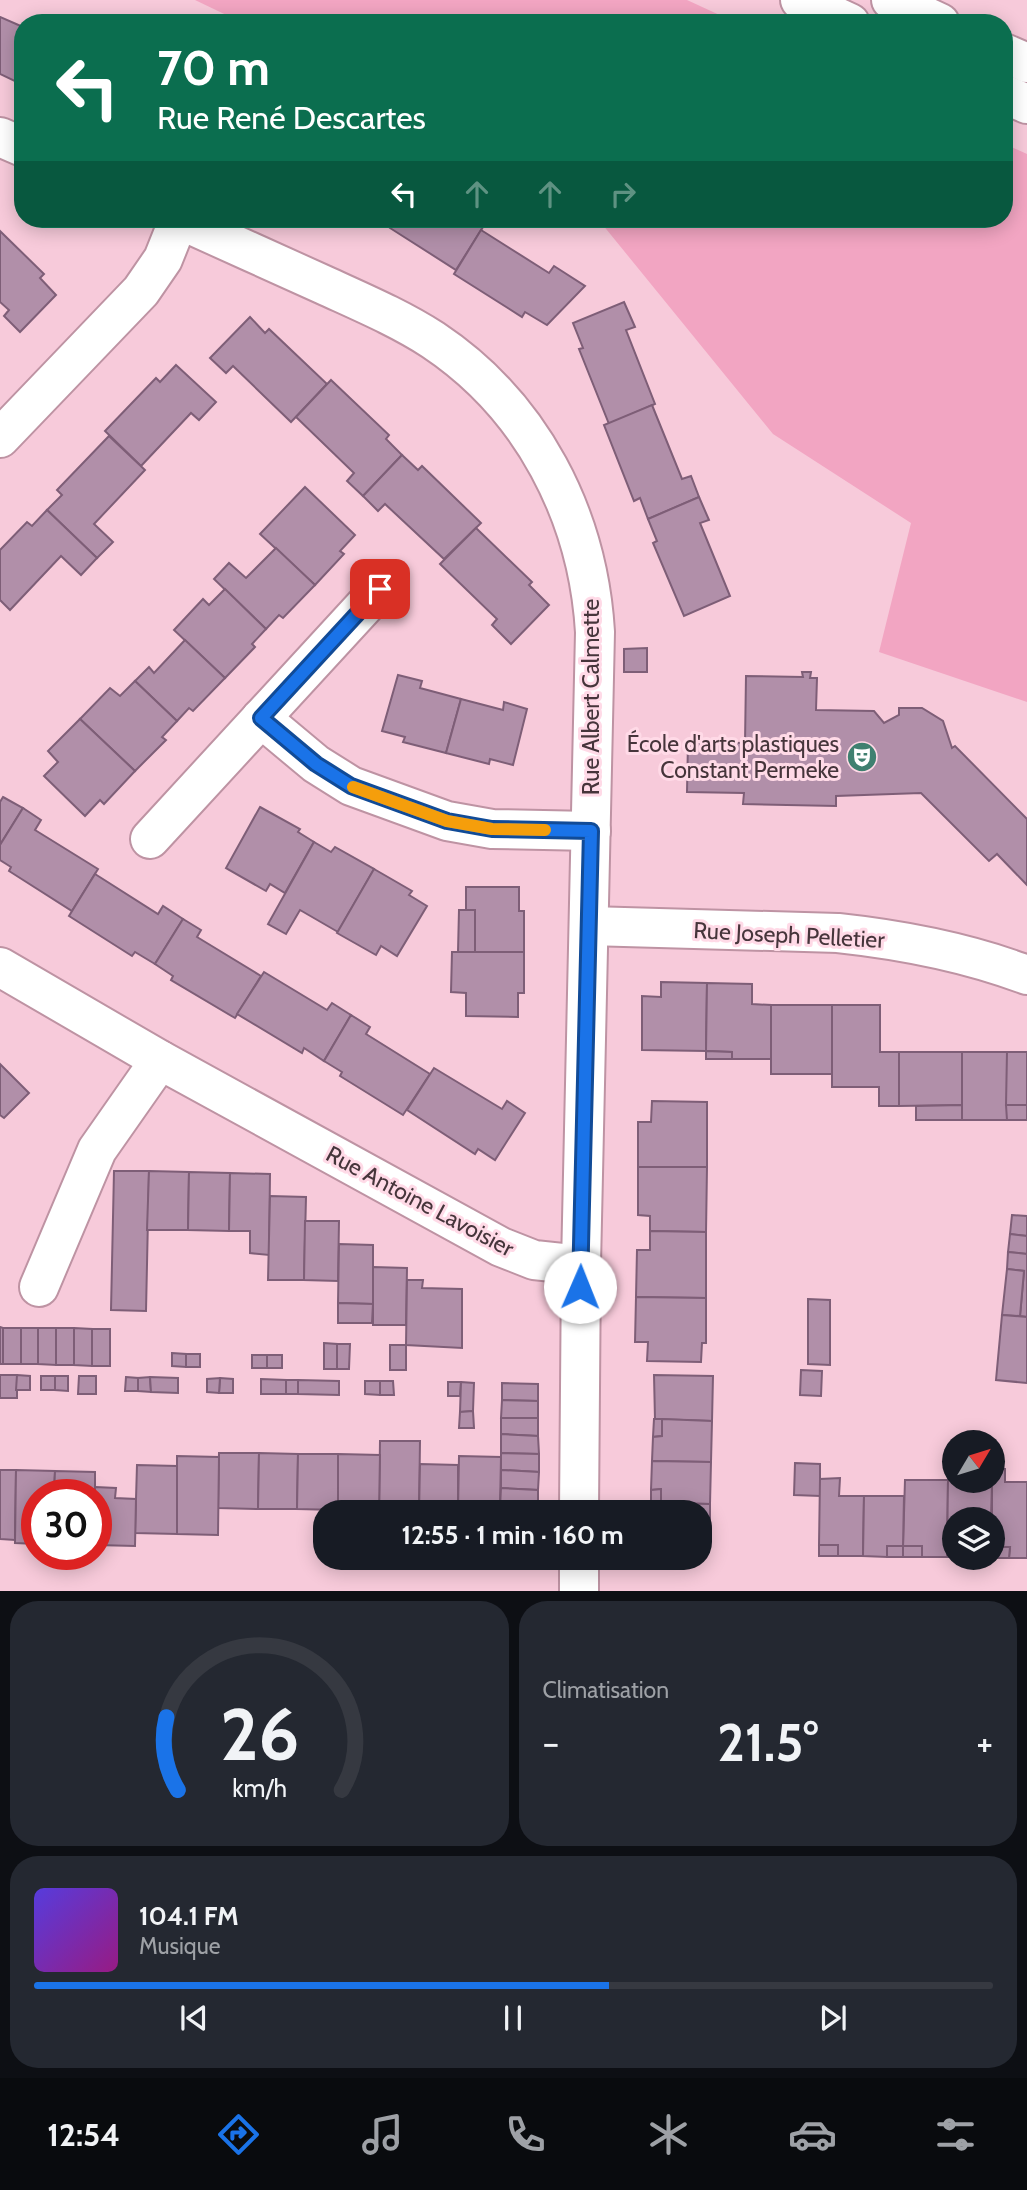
<!DOCTYPE html>
<html lang="fr">
<head>
<meta charset="utf-8">
<style>
  :root { --surface:#171b24; --page:#242831; --text:#f1f3f6; --muted:#9ea1a6; --line:#363941; --accent:#1a73e8 }
  body { margin:0; font-family:Cabin,sans-serif; background:var(--page); color:var(--text); height:100vh; display:flex; flex-direction:column; font-size:26px; white-space:nowrap }
  * { box-sizing:border-box; margin:0 }
  p { font-size:23px; color:var(--muted) }
  .icon { flex:none; width:38px; height:38px; fill:none; stroke:currentColor; stroke-width:2; stroke-linecap:round; stroke-linejoin:round }
  .map { position:relative; height:1591px; overflow:hidden }
  .details { display:flex; flex-direction:column; gap:10px; padding:10px; background:#0d0f14; flex:1 }
  .details>* { flex:none }
  .banner { position:absolute; left:14px; top:14px; width:999px; height:214px; border-radius:28px; box-shadow:0 4px 18px #0003; background:#0b6e4f; color:#fff; overflow:hidden }
  .needle { width:46px; rotate:52deg }
  .tools { position:absolute; left:942px; top:1430px; display:grid; gap:14px }
  .tools a { display:grid; place-items:center; width:63px; height:63px; border-radius:50%; background:var(--surface); box-shadow:0 4px 18px #0003; font-size:35px }
  .speed { position:absolute; left:21px; top:1479px; display:flex; gap:14px; font-size:35px; font-weight:700; text-align:center }
  .speed>* { display:grid; place-content:center; width:91px; height:91px; border-radius:50%; background:var(--surface); box-shadow:0 4px 18px #0003; line-height:1 }
  .speed .limit { border:10px solid #d22; background:#fff; color:#111 }
  .pin { position:absolute; display:grid; place-items:center; width:60px; height:60px; color:#fff; margin:-30px; border-radius:14px; box-shadow:0 4px 10px #0006 }
  .me { position:absolute; width:77px; margin:-38px; rotate:1deg; stroke-linejoin:round; filter:drop-shadow(0 0 5px #0008) }
  .turn { display:flex; align-items:center; gap:24px; height:147px; padding:0 28px; font-size:32px }
  .turn .icon { width:91px; height:91px; stroke-width:2.5 }
  .turn b { display:block; font-size:49px; line-height:60px }
  .lanes { display:flex; align-items:center; height:66px; padding:0 28px; background:#0003; justify-content:center; gap:35px; direction:ltr }
  .lanes .off { opacity:.35 }
  .big { font-size:52px; font-weight:700; line-height:1.1 }
  .details .tile { flex:1; display:flex; flex-direction:column; justify-content:center; gap:10px; min-width:0; padding:0 24px; border-radius:28px; background:var(--page) }
  .details .dial { align-items:center; gap:0 }
  .dial svg { height:182px; overflow:visible; fill:none; stroke:var(--line); stroke-width:7; stroke-linecap:round; text-anchor:middle }
  .dial text { fill:var(--text); stroke:none }
  .song { display:flex; align-items:center; gap:21px }
  .cover { width:84px; height:84px; border-radius:10px; background:linear-gradient(135deg,hsl(250 70% 55%),hsl(310 70% 35%)) }
  .played { height:7px; border-radius:4px; background:linear-gradient(90deg,var(--accent) 60%,var(--line) 60%) }
  .keys { display:flex; justify-content:space-around; direction:ltr }
  .heat { display:flex; justify-content:space-between; align-items:center; font-size:38px; direction:ltr }
  .details .tiles { flex:1; display:grid; gap:10px; grid-template-columns:1fr 1fr }
  .tile:last-child { grid-column:span 2 }
  .trip { position:absolute; left:313px; top:1500px; width:399px; height:70px; border-radius:28px; background:var(--surface); box-shadow:0 4px 18px #0003; font-weight:700; line-height:70px; text-align:center }
  .tabs { display:flex; height:112px; justify-content:space-around; align-items:center; background:#090b0e; color:var(--muted) }
  .tabs .icon { width:49px; height:49px }
  .tabs .active { color:var(--accent) }
  .tabs b { font-size:32px; color:var(--text) }
  .map>svg:first-child { display:block }
</style>
</head>
<body>
<div class="map">
<svg width="1027" height="1592" viewBox="0 0 1027 1592">
  <rect width="100%" height="100%" fill="#f7cada"/>
  <g fill="#f2a5c2">
    <path d="M195 0H687L737 23H243Z"/>
    <path d="M1005 144 1027 154V702L879 652 911 523 773 434 598 219H1004Z"/>
  </g>
  <g fill="#b18fa9" stroke="#7e5e77" stroke-width="2">
    <path d="M0 17 23 27V85L0 74Z"/>
    <path d="M383 219H471L483 227 456 270 390 228 392 224Z"/>
    <path d="M481 230 549 273 554 266 585 286 547 325 525 312 522 317 454 274Z"/>
    <path d="M0 231 44 274 40 278 56 295 20 332 4 316 9 310 0 302Z"/>
    <path d="M624 302 635 327 626 330 655 404 609 424 579 349 583 348 573 323Z"/>
    <path d="M250 317 265 333 269 329 327 384 291 422 233 366 226 373 210 358Z"/>
    <path d="M176 365 216 402 199 420 191 413 141 466 105 431 156 378 160 382Z"/>
    <path d="M331 380 389 435 386 439 402 455 363 496 347 481 354 473 296 417Z"/>
    <path d="M652 405 682 479 691 476 699 497 648 519 640 498 634 501 604 425Z"/>
    <path d="M109 436 145 470 94 524 113 542 97 558 47 510 62 495 57 490Z"/>
    <path d="M402 455 418 470 422 466 481 523 444 559 385 504 378 511 363 496Z"/>
    <path d="M305 487 355 535 340 551 344 554 315 585 260 534Z"/>
    <path d="M699 497 709 520 700 523 730 596 684 616 653 543 657 541 648 519Z"/>
    <path d="M47 510 97 558 81 575 61 556 10 610 0 600V550L27 522 32 526Z"/>
    <path d="M476 528 532 582 529 585 549 605 511 644 492 625 497 619 440 564Z"/>
    <path d="M276 548 315 585 283 618 279 615 266 629 214 579 229 563 246 578Z"/>
    <path d="M225 589 266 629 252 644 255 647 225 678 174 630 203 599 209 605Z"/>
    <path d="M185 640 225 678 193 711 189 708 177 721 135 681 149 667 154 673Z"/>
    <path d="M647 648V672H624V649Z"/>
    <path d="M802 672H811L810 678H817L816 710 874 711 884 723 899 715V708H922L943 721 952 748 955 746 1027 819V885L997 854 989 861 921 793 836 796V806L743 804 744 793 687 792 688 742 745 743 746 676 803 677Z"/>
    <path d="M398 675 422 681 420 688 461 699 446 753 403 742 405 737 382 731Z"/>
    <path d="M135 681 177 721 162 737 166 740 135 771 80 719 110 688 120 696Z"/>
    <path d="M461 699 503 710 504 702 527 709 513 765 490 759 489 764 446 753Z"/>
    <path d="M80 719 135 771 104 804 100 800 85 816 44 776 58 762 48 751Z"/>
    <path d="M3 797 23 808 0 845V802Z"/>
    <path d="M260 807 300 829 298 832 314 842 285 893 270 884 266 891 226 868Z"/>
    <path d="M23 808 41 820 35 830 98 869 72 911 9 871 11 867 0 860V845Z"/>
    <path d="M314 842 331 852 335 847 374 869 338 932 300 910 286 934 268 924Z"/>
    <path d="M374 869 412 891 409 895 427 906 397 956 381 946 376 955 337 933Z"/>
    <path d="M95 874 158 914 163 906 183 919 155 964 135 952 132 956 69 916Z"/>
    <path d="M466 887H519V911H524V952H475V910L466 911Z"/>
    <path d="M459 910H475V952H458Z"/>
    <path d="M183 919 201 930 197 937 261 976 235 1018 171 980 173 976 155 964Z"/>
    <path d="M452 952H524V993H518V1017L466 1016V993L451 992Z"/>
    <path d="M264 972 327 1010 332 1003 351 1015 324 1061 304 1048 302 1053 237 1014Z"/>
    <path d="M661 982 707 983 706 1051 642 1050V996L661 997Z"/>
    <path d="M707 983 752 984V1004L771 1005V1059H732V1052L706 1051Z"/>
    <rect x="771" y="1005" width="61" height="69"/>
    <path d="M832 1005H880V1052H899V1106H879V1087H832Z"/>
    <path d="M351 1015 370 1027 366 1034 430 1074 403 1115 340 1076 342 1072 324 1061Z"/>
    <path d="M706 1051 732 1052V1059H706Z"/>
    <path d="M899 1052H962V1105L899 1106Z"/>
    <rect x="962" y="1052" width="45" height="68"/>
    <path d="M1007 1052H1027V1105H1006Z"/>
    <path d="M0 1064 29 1093 4 1118 0 1115Z"/>
    <path d="M434 1068 502 1109 507 1101 525 1113 495 1160 478 1149 475 1154 407 1110Z"/>
    <path d="M652 1101 707 1102V1167H638V1122H651Z"/>
    <path d="M962 1105V1120H916V1106Z"/>
    <path d="M1006 1105H1027V1120H1007Z"/>
    <path d="M638 1167H707L706 1232 650 1231V1216L638 1215Z"/>
    <path d="M114 1171H149L146 1311 111 1310Z"/>
    <path d="M149 1171 189 1172 188 1230H147Z"/>
    <path d="M189 1172 230 1173 229 1231 188 1230Z"/>
    <path d="M230 1173 270 1174 269 1255 250 1253V1231H229Z"/>
    <path d="M270 1196 306 1197 304 1280H268Z"/>
    <path d="M1012 1215 1027 1216V1236L1010 1234Z"/>
    <path d="M305 1221H339L338 1281 304 1280Z"/>
    <path d="M650 1231 706 1232V1298L636 1297 637 1250H650Z"/>
    <path d="M1010 1234 1027 1236V1254L1008 1252Z"/>
    <path d="M339 1244 373 1245V1304L338 1303Z"/>
    <path d="M1008 1252 1027 1254V1317L1020 1316 1024 1271 1007 1269Z"/>
    <path d="M373 1267 407 1268 406 1325H373Z"/>
    <path d="M1007 1269 1024 1271 1020 1316 1002 1315Z"/>
    <path d="M407 1280H423L422 1288 462 1289V1348L406 1345Z"/>
    <path d="M636 1297 706 1298V1343H702L701 1362 647 1361 648 1342H635Z"/>
    <path d="M808 1299 830 1300V1365L808 1364Z"/>
    <path d="M338 1303 373 1304 372 1323H338Z"/>
    <path d="M1002 1315 1027 1317V1383L996 1380Z"/>
    <path d="M0 1327 3 1328V1364H0Z"/>
    <rect x="3" y="1328" width="18" height="36"/>
    <rect x="21" y="1328" width="17" height="36"/>
    <path d="M38 1328H56V1365L38 1364Z"/>
    <rect x="56" y="1328" width="18" height="37"/>
    <path d="M74 1328 92 1329V1366L74 1365Z"/>
    <rect x="92" y="1329" width="18" height="37"/>
    <path d="M324 1343 337 1344V1369H324Z"/>
    <path d="M337 1344H350L349 1369H337Z"/>
    <rect x="390" y="1345" width="16" height="25"/>
    <path d="M172 1353 186 1354V1367L172 1366Z"/>
    <rect x="186" y="1354" width="14" height="13"/>
    <rect x="252" y="1355" width="15" height="13"/>
    <rect x="267" y="1355" width="15" height="13"/>
    <path d="M801 1370 822 1371 821 1396 800 1395Z"/>
    <rect x="0" y="1375" width="17" height="23"/>
    <path d="M17 1375 30 1376V1390H16Z"/>
    <path d="M654 1375 713 1376 712 1421 655 1419Z"/>
    <rect x="41" y="1376" width="14" height="14"/>
    <path d="M55 1376H68V1391L55 1390Z"/>
    <path d="M79 1376H96V1394H78Z"/>
    <path d="M126 1377 138 1378V1391H125Z"/>
    <path d="M150 1377 151 1392 138 1391V1378Z"/>
    <path d="M150 1377 178 1378V1393L151 1392Z"/>
    <path d="M220 1378 233 1379V1393H219Z"/>
    <path d="M220 1378 219 1393 207 1392V1379Z"/>
    <path d="M261 1379 286 1380V1394H261Z"/>
    <rect x="286" y="1380" width="12" height="14"/>
    <path d="M298 1380 339 1381V1395L298 1394Z"/>
    <path d="M365 1381H380V1395L365 1394Z"/>
    <path d="M380 1381H393L394 1395H380Z"/>
    <path d="M448 1382H461L460 1396H448Z"/>
    <path d="M461 1382 474 1383 473 1411 460 1412Z"/>
    <path d="M502 1383 538 1384V1401L502 1400Z"/>
    <path d="M502 1400 538 1401V1418H501Z"/>
    <path d="M473 1411 474 1428H459L460 1412Z"/>
    <path d="M501 1418H538V1436L501 1434Z"/>
    <path d="M654 1419H662V1436L653 1437Z"/>
    <path d="M662 1419 712 1421 711 1462 652 1461 653 1437 662 1436Z"/>
    <path d="M501 1434 538 1436 539 1454 501 1453Z"/>
    <path d="M380 1441H420L419 1512H379Z"/>
    <path d="M219 1453H259L258 1509 218 1508Z"/>
    <path d="M259 1453 298 1454 297 1509H258Z"/>
    <path d="M501 1453 539 1454V1472L501 1470Z"/>
    <path d="M298 1454H338V1510L297 1509Z"/>
    <path d="M338 1454 380 1455 379 1511 338 1510Z"/>
    <path d="M177 1456 219 1457 218 1535 177 1534Z"/>
    <path d="M459 1456 501 1457 500 1507 538 1509V1512H458Z"/>
    <path d="M652 1461 711 1462 710 1504 661 1503V1489L651 1490Z"/>
    <path d="M795 1463 820 1464V1496L794 1495Z"/>
    <path d="M420 1464 458 1465V1512H419Z"/>
    <path d="M137 1465 177 1466V1534L135 1533Z"/>
    <path d="M992 1469H1005V1482H1027V1558H1009L1010 1547H992Z"/>
    <path d="M0 1470H16L15 1540 0 1539Z"/>
    <path d="M16 1470 55 1471 54 1494H37V1544L15 1543Z"/>
    <path d="M501 1470 539 1472 538 1490 501 1488Z"/>
    <path d="M55 1471 95 1472V1494H54Z"/>
    <path d="M840 1478 839 1496H864L863 1556H838V1545H819L820 1479Z"/>
    <path d="M905 1480H948L947 1557H922V1546H903Z"/>
    <path d="M948 1480 992 1482 991 1519H954V1557H947Z"/>
    <path d="M95 1487 116 1488 115 1498 136 1499 135 1546 96 1545Z"/>
    <path d="M501 1488 538 1490V1509L500 1507Z"/>
    <path d="M661 1489V1503H651V1490Z"/>
    <path d="M864 1496H904L903 1546H887V1557L863 1556Z"/>
    <path d="M651 1503H661L660 1512H651Z"/>
    <path d="M661 1503 710 1504V1547H700V1512H660Z"/>
    <rect x="819" y="1545" width="19" height="11"/>
    <rect x="887" y="1546" width="16" height="11"/>
    <rect x="903" y="1546" width="19" height="11"/>
    <path d="M992 1547H1010L1009 1558H991Z"/>
  </g>
  <g fill="none" stroke-linecap="round" stroke-linejoin="round">
    <g stroke="#be93a3" stroke-width="42">
      <g id="street">
        <path d="M0 137 23 147"/>
        <path d="M178 219C227 241 275 263 324 285 361 302 399 318 433 340 532 406 588 515 595 632L581 1265 579 1512"/>
        <path d="M0 438 141 291 163 259 179 219"/>
        <path d="M261 718 316 764 351 786 447 821 492 829 591 831"/>
        <path d="M150 839 380 589"/>
        <path d="M589 926 838 933C903 940 966 952 1027 975"/>
        <path d="M0 967 160 1060 501 1247 534 1260 581 1265"/>
        <path d="M39 1287 97 1150 160 1060"/>
        <path d="M579 1592V1558"/>
      </g>
    </g>
    <g stroke="#be93a3" stroke-width="42">
      <g id="primary">
        <path d="M800 0 850 23"/>
        <path d="M891 0 940 23"/>
        <path d="M1004 53 1027 63"/>
        <path d="M1004 94 1027 104"/>
      </g>
    </g>
    <use href="#street" stroke="#fff" stroke-width="38"/>
    <use href="#primary" stroke="#fff" stroke-width="38"/>
  </g>
  <g fill="none" stroke-linecap="round" stroke-linejoin="round">
    <g stroke="#114b97" stroke-width="18">
      <path id="route" d="M380 589 261 718 316 764 351 786 447 821 492 829 591 831 580 1287"/>
    </g>
    <use href="#route" stroke="#1a73e8" stroke-width="12"/>
    <path stroke="#f59e0b" stroke-width="12" d="M353 787 447 821 492 829 545 830"/>
  </g>
  <defs>
    <g id="theatre-disc" transform="scale(1.575)"><circle r="9.5" fill="#3f8070" stroke="#ffdae7"/><path d="M-5-5.5Q0-4 5-5.5V0Q5 5 0 6Q-5 5-5 0ZM-3.3-2.5H-1v1.5H-3.3ZM1-2.5H3.3v1.5H1ZM-2.8 1Q0 5.5 2.8 1Z" fill="#fff"/></g>
  </defs>
  <g fill-rule="evenodd">
    <use href="#theatre-disc" x="862" y="757"/>
  </g>
  <g text-anchor="middle" stroke-width="6" stroke-linejoin="round" paint-order="stroke">
    <g font-size="23" fill="#46353b" stroke="#ffdae7">
      <text transform="translate(591 697) rotate(-90)" y="8">Rue Albert Calmette</text>
      <text transform="translate(789 935) rotate(3)" y="8">Rue Joseph Pelletier</text>
      <text transform="translate(420 1201) rotate(28)" y="8">Rue Antoine Lavoisier</text>
    </g>
    <g font-size="23" fill="#46353b" stroke="#ffdae7" text-anchor="end">
      <text x="839" y="752">École d'arts plastiques<tspan x="839" dy="26">Constant Permeke</tspan></text>
    </g>
  </g>
</svg>
<div class="tools">
<a><svg class="needle" viewBox="-14 -14 28 28"><path d="M0-13l5 13h-10z" fill="#e53935"/><path d="M0 13l5-13h-10z" fill="#9ea1a6"/></svg></a>
<a><svg class="icon" aria-label="layers" viewBox="0 0 24 24"><path d="M12 4l9 5-9 5-9-5zM3 14l9 5 9-5"/></svg></a>
</div>
<div class="speed"><div class="limit">30</div></div>
<div class="pin" style="left:380px;top:589px;background:#d93025"><svg class="icon" aria-label="arrive" viewBox="0 0 24 24"><path d="M6 21V4h12l-3 4 3 4H6"/></svg></div>
<svg class="me" style="left:580px;top:1287px" viewBox="-20 -20 40 40"><circle r="19" fill="#fff"/><path d="M0-13L10 11 0 6-10 11z" fill="#1a73e8"/></svg>
<div class="trip">12:55 · 1 min · 160 m</div>
<div class="banner">
<div class="turn"><svg class="icon" aria-label="left" viewBox="0 0 24 24"><path d="M17 20v-9H6M10 6l-5 5 5 5"/></svg><div><b>70 m</b>Rue René Descartes</div></div>
<div class="lanes"><svg class="icon" aria-label="left" viewBox="0 0 24 24"><path d="M17 20v-9H6M10 6l-5 5 5 5"/></svg><svg class="icon off" aria-label="ahead" viewBox="0 0 24 24"><path d="M12 20V5M6 11l6-6 6 6"/></svg><svg class="icon off" aria-label="ahead" viewBox="0 0 24 24"><path d="M12 20V5M6 11l6-6 6 6"/></svg><svg class="icon off" aria-label="right" viewBox="0 0 24 24"><path d="M7 20v-9h11M14 6l5 5-5 5"/></svg></div>
</div>
</div>
<section class="details">
<div class="tiles">
<div class="tile dial"><svg viewBox="0 0 100 80">
<path d="M14 69A42 42 0 1 1 86 69"/>
<path d="M14 69A42 42 0 0 1 9 37" stroke="#1a73e8"/>
<text x="50" y="56" font-size="32" font-weight="700">26</text>
<text x="50" y="72" font-size="11">km/h</text>
</svg></div>
<div class="tile"><p>Climatisation</p>
<div class="heat"><a>−</a><b class="big">21.5°</b><a>+</a></div>
</div>
<div class="tile">
<div class="song"><i class="cover"></i><div><b>104.1 FM</b><p>Musique</p></div></div>
<div class="played"></div>
<div class="keys"><svg class="icon" aria-label="previous" viewBox="0 0 24 24"><path d="M18 5L8 12l10 7zM5 5v14"/></svg><svg class="icon" aria-label="pause" viewBox="0 0 24 24"><path d="M8 5v14M16 5v14"/></svg><svg class="icon" aria-label="next" viewBox="0 0 24 24"><path d="M6 5l10 7-10 7zM19 5v14"/></svg></div>
</div>
</div>
</section>
<nav class="tabs">
<b>12:54</b>
<svg class="icon active" aria-label="directions" viewBox="0 0 24 24"><path d="M12 3l9 9-9 9-9-9zM9 14v-3h6M13 9l2 2-2 2"/></svg>
<svg class="icon" aria-label="music" viewBox="0 0 24 24"><path d="M9 18V5l10-2v13"/><circle cx="6" cy="18" r="3"/><circle cx="16" cy="16" r="3"/></svg>
<svg class="icon" aria-label="phone" viewBox="0 0 24 24"><path d="M5 4h4l2 5-3 2q2 4 5 5l2-3 5 2v4C11 20 4 13 5 4z"/></svg>
<svg class="icon" aria-label="climate" viewBox="0 0 24 24"><path d="M12 3v18M4 7l16 10M4 17L20 7"/></svg>
<svg class="icon" aria-label="car" viewBox="0 0 24 24"><path d="M5 17H2v-5l4-1 3-4h7l3 4 3 1v5h-3M9 17h6M6 11h13"/><circle cx="7" cy="17" r="2"/><circle cx="17" cy="17" r="2"/></svg>
<svg class="icon" aria-label="filters" viewBox="0 0 24 24"><path d="M4 7h16M4 17h16"/><circle cx="9" cy="7" r="2"/><circle cx="15" cy="17" r="2"/></svg>
</nav>
</body>
</html>
